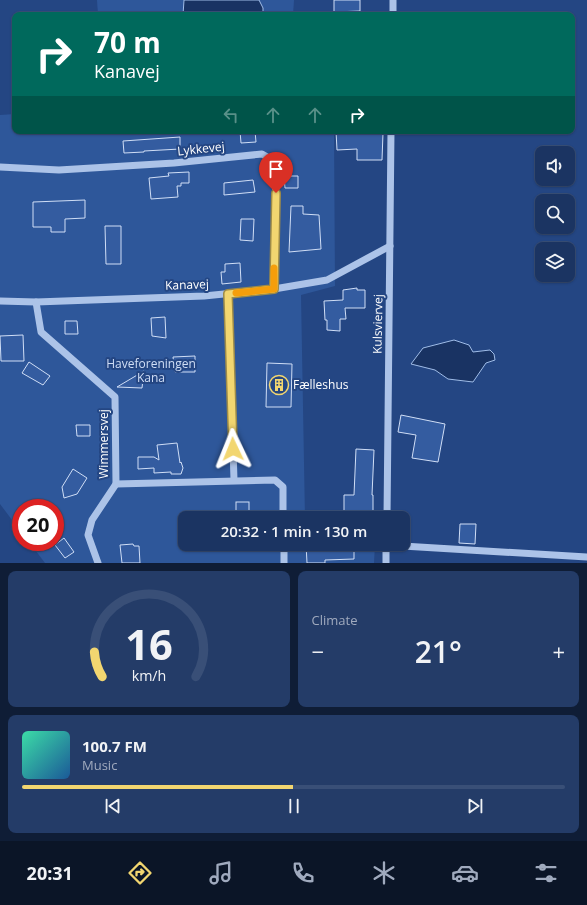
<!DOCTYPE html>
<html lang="en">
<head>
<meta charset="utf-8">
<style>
  :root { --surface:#1b3462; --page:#243c68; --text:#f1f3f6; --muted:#a0aabe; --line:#394f77; --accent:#f2d670 }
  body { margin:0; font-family:"Open Sans",sans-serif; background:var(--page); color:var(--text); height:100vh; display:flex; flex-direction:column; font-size:15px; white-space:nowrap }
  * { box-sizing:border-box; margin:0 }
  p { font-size:13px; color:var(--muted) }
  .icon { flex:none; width:22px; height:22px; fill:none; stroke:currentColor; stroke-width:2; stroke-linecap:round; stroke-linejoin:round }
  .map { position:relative; height:563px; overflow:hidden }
  .details { display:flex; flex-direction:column; gap:8px; padding:8px; background:#0f1d36; flex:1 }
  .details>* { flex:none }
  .top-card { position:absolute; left:12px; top:12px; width:563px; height:122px; border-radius:8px; box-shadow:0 1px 3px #0004,0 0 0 1px var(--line); background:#00695c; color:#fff; overflow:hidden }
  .fabs { position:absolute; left:535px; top:146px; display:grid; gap:8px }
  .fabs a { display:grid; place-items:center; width:40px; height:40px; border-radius:8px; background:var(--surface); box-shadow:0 1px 3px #0004,0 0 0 1px var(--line); font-size:20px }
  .speed { position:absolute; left:12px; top:499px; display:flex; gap:8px; font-size:20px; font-weight:700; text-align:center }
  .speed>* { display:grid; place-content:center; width:52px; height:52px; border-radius:50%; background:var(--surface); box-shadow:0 1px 3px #0004,0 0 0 1px var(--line); line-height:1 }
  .speed .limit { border:6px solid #d22; background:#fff; color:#111 }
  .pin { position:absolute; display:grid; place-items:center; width:34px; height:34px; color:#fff; margin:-41px -17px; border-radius:50% 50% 50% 0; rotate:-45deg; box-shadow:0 0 4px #0007 }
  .pin .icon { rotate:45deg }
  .me { position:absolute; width:44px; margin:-22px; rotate:358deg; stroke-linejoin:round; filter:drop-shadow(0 0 3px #0008) }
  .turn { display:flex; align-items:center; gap:14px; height:84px; padding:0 16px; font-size:18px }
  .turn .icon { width:52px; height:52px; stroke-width:2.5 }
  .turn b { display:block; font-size:28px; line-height:34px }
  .lanes { display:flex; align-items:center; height:38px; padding:0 16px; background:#0003; justify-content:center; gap:20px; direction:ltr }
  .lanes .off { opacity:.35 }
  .big { font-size:30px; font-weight:600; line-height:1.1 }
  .details .card { flex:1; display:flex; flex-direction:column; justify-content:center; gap:6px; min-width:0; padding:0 14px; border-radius:8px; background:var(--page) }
  .details .dial { align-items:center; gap:0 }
  .dial svg { height:104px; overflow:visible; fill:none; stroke:var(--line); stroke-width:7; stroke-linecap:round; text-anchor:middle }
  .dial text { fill:var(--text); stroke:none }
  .song { display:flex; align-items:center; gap:12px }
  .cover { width:48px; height:48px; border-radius:6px; background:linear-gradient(135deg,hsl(160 70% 55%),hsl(210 70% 35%)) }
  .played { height:4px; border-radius:2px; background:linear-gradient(90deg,var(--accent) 50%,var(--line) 50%) }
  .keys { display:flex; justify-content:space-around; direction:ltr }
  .heat { display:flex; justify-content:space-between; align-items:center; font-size:22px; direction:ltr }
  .details .tiles { flex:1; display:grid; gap:8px; grid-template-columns:1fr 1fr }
  .card:last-child { grid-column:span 2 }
  .trip { position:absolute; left:178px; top:511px; width:232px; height:40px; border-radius:8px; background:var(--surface); box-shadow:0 1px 3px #0004,0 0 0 1px var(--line); font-weight:600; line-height:40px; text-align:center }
  .dock { display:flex; height:64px; justify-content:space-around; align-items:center; background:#0b1527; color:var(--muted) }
  .dock .icon { width:28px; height:28px }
  .dock .current { color:var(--accent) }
  .dock b { font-size:18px; color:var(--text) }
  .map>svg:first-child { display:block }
</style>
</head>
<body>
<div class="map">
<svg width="587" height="563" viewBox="0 0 587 563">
  <rect width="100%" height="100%" fill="#244683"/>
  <g fill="#2e579a">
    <path d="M97 0H184L183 15H98Z"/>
    <path d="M259 0H294L293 15H263V8Z"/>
    <path d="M15 114V131H334L335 286 301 295 305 518H185V544H375L374 563H45L29 542H55V508H21V532L0 504V115Z"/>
  </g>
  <g fill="#193363" stroke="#a0bde8">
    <path d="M184 0H259L263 8V15H183Z"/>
    <path d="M454 340 469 345 473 352 490 350 494 354 495 360 486 363 473 382 448 379 435 370 411 364 423 348Z"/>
  </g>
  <g fill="#345ca0" stroke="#d0def6">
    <path d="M334 0H360V11L334 12Z"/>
    <path d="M240 131H255L256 142 241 143Z"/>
    <path d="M336 131H354V134L383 133 382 160H357V149L337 150Z"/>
    <path d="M180 137V149L144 151V152L124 153 123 141Z"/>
    <path d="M189 172V183H181V186H177L178 197 151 199 149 178 169 176 168 173Z"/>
    <path d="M284 176H298V188H285Z"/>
    <path d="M253 180 255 192 224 195V183Z"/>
    <path d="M85 200V218L65 219V232H51V227H33V202Z"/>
    <path d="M291 206H303V214L319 215 321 249 289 252Z"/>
    <path d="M241 219H254L253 241 240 240Z"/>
    <path d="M105 226H121V264H106Z"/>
    <path d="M240 263 241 282 222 284 221 272H225V264Z"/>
    <path d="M357 288V290H365V308H345L346 319H340V331L327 330V320H325L324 301 343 300V290Z"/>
    <path d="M165 317 166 338 152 336 151 318Z"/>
    <path d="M65 321H77L78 334H65Z"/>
    <path d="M23 335 24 361H1L0 336Z"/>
    <path d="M195 356V372H175L173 357Z"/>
    <path d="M29 362 50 376 43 385 22 373Z"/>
    <path d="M267 363 292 364 291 407H266Z"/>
    <path d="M144 371 142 388 117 387Z"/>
    <path d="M401 415 445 424 438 462 412 458 416 435 398 432Z"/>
    <path d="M76 425H90V436H77Z"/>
    <path d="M177 443 180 463 181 462 183 468 181 474H171V472L154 473V468L138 469V457H154L159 460 157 445Z"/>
    <path d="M356 449 374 450 372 495H373V515H344V495H354Z"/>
    <path d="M73 469 87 478 77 494 64 498 62 487Z"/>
    <rect x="236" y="502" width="13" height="12"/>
    <path d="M460 524H476L475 544 459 543Z"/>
    <path d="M64 538 74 552 65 558 55 545Z"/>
    <path d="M133 544 134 546H139L140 563H122L120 545Z"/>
    <path d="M306 544H354V559L325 560V563H307Z"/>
  </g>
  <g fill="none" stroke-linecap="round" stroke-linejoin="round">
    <g stroke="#acc3e8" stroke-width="7">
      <path d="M393 15V0"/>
      <path d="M0 167 59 170 174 163 262 154 276 162 274 289"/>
      <path d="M228 294 234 480"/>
      <path d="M0 301 36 302 204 296 274 289 327 280 390 246"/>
      <path d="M36 302 41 332 115 397 116 484 92 520 88 535 98 563"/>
      <path d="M116 484 275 480 283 487V518"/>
      <path d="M387 518 391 131"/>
      <path d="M284 544V563"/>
      <path d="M386 544V563"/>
      <path d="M386 545 587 557"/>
    </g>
  </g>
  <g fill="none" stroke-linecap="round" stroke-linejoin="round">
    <g stroke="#9d8b49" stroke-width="10">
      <path id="route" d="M233 449 228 294 274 289 276 193"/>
    </g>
    <use href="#route" stroke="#f2d670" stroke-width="7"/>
    <path stroke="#f59e0b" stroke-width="7" d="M236 293 274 289V268"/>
  </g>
  <defs>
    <g id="building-ring" transform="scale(1)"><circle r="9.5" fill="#244683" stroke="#f2d670" stroke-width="1.5"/><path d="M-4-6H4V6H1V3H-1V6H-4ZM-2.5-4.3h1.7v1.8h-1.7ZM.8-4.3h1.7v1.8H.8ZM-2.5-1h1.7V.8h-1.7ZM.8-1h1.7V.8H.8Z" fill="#f2d670"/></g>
  </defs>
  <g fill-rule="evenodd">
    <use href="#building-ring" x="279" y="385"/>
  </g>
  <g text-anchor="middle" stroke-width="4" stroke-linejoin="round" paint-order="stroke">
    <g font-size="12" fill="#fff" stroke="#244683">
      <text transform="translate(201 149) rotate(-6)" y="4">Lykkevej</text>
      <text transform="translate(187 285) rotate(-2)" y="4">Kanavej</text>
      <text transform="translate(378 324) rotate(-89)" y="4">Kulsviervej</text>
      <text transform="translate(104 444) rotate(-90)" y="4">Wimmersvej</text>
    </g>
    <g font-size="12" fill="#d0def6" stroke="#244683">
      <text x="151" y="368">Haveforeningen<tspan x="151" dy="14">Kana</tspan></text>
    </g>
    <g font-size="12" fill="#fff" stroke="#244683" text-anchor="start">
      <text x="293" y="389">Fælleshus</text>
    </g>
  </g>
</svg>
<div class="fabs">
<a><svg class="icon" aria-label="sound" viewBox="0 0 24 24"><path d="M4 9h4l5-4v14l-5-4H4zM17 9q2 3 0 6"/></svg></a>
<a><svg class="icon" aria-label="search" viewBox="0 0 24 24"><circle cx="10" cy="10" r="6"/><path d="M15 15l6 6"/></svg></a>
<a><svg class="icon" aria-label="layers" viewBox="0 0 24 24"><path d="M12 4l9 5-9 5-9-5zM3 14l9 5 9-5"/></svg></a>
</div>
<div class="speed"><div class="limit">20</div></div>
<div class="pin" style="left:276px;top:193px;background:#d93025"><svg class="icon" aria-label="arrive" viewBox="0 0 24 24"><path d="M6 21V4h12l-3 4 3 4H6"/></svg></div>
<svg class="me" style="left:233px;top:449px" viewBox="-20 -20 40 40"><path d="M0-17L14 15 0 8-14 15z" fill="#f2d670" stroke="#fff" stroke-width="4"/></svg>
<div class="trip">20:32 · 1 min · 130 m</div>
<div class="top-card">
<div class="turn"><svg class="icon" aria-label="right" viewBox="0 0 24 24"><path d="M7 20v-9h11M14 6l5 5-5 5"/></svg><div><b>70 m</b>Kanavej</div></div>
<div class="lanes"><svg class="icon off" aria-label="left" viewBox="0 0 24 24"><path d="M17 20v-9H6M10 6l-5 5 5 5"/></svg><svg class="icon off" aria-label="ahead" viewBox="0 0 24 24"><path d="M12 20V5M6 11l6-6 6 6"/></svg><svg class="icon off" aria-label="ahead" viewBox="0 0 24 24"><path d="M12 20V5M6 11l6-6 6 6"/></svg><svg class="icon" aria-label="right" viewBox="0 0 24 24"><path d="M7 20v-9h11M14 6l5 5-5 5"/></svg></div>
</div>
</div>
<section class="details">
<div class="tiles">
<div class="card dial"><svg viewBox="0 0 100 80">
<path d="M14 69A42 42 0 1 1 86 69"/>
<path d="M14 69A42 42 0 0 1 8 50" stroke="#f2d670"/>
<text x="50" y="56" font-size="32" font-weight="700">16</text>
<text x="50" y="72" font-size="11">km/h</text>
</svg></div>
<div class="card"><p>Climate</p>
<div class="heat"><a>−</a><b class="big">21°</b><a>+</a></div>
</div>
<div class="card">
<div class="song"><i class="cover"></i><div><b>100.7 FM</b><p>Music</p></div></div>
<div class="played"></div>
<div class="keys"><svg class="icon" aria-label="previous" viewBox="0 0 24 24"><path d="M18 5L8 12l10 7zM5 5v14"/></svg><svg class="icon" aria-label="pause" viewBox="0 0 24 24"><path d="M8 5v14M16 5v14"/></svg><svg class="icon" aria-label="next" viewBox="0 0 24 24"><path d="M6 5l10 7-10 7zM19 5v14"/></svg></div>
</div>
</div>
</section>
<nav class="dock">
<b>20:31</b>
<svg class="icon current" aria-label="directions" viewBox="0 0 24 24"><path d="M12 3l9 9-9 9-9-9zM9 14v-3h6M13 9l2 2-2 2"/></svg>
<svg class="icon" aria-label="music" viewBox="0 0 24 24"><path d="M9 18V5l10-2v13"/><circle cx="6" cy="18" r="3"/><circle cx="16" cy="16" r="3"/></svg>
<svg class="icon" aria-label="phone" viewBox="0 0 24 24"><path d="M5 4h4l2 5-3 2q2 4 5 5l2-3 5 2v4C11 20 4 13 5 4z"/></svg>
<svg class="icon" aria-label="climate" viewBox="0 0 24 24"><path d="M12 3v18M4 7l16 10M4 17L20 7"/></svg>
<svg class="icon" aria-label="car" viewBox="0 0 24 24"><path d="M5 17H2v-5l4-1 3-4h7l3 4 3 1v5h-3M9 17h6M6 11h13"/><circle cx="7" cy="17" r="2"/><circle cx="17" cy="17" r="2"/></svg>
<svg class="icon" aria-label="filters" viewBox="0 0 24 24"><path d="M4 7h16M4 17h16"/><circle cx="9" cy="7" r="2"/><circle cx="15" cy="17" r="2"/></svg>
</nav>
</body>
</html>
